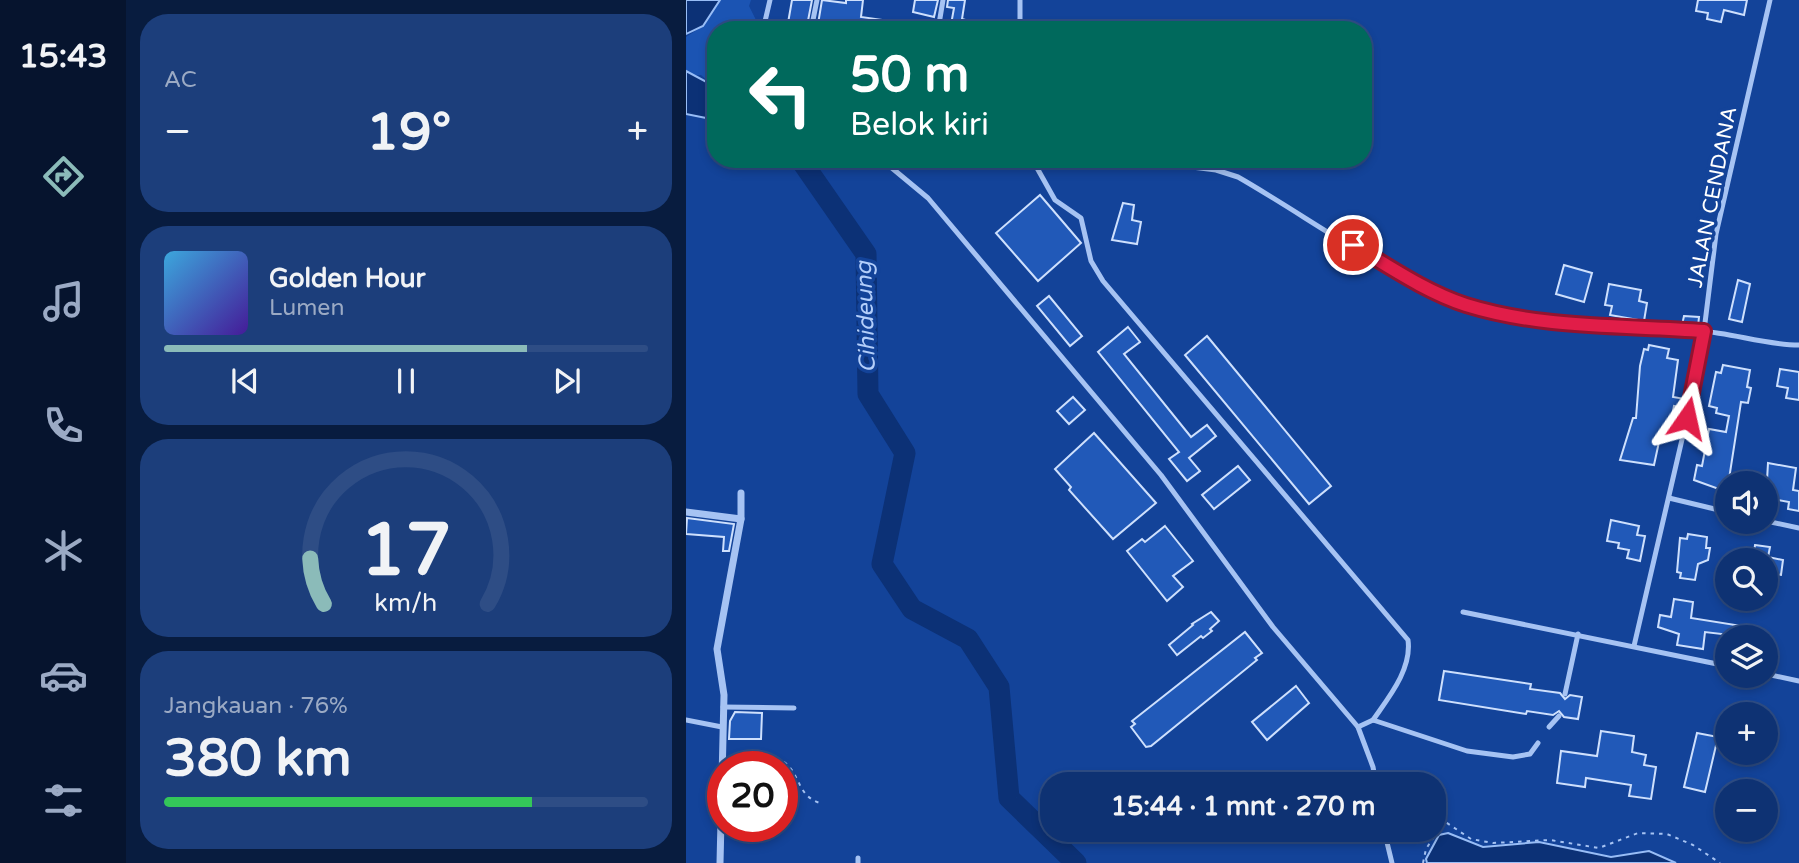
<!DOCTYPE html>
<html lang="id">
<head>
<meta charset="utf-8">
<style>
  :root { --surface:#0e3273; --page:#1c3e7b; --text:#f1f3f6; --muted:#9baac4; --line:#2e4d85; --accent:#8bbbb9 }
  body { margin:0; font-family:"Varela Round",sans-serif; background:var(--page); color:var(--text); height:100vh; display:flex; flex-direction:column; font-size:26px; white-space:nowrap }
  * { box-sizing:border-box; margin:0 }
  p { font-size:23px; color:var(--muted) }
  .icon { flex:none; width:38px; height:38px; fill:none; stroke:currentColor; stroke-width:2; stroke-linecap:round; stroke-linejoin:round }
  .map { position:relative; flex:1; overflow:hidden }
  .details { display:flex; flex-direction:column; gap:14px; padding:14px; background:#081c3f; width:560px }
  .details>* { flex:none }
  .hud { position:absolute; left:21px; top:21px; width:665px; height:147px; border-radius:28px; box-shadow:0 4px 10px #0003,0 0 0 2px var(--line); background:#00695c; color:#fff; overflow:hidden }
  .controls { position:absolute; left:1029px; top:471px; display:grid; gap:14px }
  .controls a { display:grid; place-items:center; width:63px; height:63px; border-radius:50%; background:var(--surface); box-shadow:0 4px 10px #0003,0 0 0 2px var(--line); font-size:35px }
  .speed { position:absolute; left:21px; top:751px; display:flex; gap:14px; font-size:35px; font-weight:700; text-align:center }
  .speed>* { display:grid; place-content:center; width:91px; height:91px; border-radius:50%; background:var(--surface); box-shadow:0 4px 10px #0003,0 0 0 2px var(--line); line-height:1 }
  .speed .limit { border:10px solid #d22; background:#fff; color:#111 }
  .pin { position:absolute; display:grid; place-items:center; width:60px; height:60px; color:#fff; margin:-30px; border:4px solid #fff; border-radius:50%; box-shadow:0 2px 7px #0007 }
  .me { position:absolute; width:77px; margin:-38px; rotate:11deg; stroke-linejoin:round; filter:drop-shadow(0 0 5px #0008) }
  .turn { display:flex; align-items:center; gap:24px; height:147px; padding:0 28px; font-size:32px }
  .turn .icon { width:91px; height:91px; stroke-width:2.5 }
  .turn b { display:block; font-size:49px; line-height:60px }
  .big { font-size:52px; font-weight:700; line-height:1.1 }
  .details .tile { flex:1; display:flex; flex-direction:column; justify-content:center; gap:10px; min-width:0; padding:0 24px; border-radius:28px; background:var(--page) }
  .details .dial { align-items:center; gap:0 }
  .dial svg { height:182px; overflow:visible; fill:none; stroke:var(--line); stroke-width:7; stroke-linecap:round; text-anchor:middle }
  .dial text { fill:var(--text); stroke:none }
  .song { display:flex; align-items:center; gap:21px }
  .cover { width:84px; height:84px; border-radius:10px; background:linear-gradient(135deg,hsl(200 70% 55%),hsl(260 70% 35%)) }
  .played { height:7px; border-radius:4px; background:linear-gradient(90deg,var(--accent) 75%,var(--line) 75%) }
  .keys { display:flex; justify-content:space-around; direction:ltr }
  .heat { display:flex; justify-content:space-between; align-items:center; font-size:38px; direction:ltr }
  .charge { height:10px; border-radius:5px; background:linear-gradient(90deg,#34c759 76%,var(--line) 0) }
  .trip { position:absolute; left:354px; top:772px; width:406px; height:70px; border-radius:28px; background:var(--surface); box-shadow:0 4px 10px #0003,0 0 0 2px var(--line); font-weight:700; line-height:70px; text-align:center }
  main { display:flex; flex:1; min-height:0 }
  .menu { display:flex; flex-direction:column; width:126px; justify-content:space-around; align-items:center; background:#06142e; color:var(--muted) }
  .menu .icon { width:49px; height:49px }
  .menu .active { color:var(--accent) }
  .menu b { font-size:32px; color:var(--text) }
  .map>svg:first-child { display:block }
</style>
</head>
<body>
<main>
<nav class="menu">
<b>15:43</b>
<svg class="icon active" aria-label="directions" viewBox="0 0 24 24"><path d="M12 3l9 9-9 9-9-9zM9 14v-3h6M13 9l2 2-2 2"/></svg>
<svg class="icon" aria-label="music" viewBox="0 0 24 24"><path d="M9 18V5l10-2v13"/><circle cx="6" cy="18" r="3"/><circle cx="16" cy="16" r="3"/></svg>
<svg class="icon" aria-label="phone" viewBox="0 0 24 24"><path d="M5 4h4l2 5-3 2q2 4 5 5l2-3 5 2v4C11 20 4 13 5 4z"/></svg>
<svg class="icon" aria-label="climate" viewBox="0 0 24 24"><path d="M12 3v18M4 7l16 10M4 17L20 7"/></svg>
<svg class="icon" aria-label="car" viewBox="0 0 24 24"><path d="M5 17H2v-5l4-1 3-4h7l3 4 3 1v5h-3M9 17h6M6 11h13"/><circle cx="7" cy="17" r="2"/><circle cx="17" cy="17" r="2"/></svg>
<svg class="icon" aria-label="filters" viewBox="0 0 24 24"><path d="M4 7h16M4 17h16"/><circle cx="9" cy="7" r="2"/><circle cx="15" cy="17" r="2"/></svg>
</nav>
<section class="details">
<div class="tile"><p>AC</p>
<div class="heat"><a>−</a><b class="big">19°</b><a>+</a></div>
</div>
<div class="tile">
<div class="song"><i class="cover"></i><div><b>Golden Hour</b><p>Lumen</p></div></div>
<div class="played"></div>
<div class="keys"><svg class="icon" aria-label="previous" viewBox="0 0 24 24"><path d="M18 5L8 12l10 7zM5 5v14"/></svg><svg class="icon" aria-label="pause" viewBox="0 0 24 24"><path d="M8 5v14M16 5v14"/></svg><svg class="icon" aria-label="next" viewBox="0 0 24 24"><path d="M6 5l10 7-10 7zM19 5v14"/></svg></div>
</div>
<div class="tile dial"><svg viewBox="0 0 100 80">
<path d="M14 69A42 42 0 1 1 86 69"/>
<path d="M14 69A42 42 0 0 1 8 49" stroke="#8bbbb9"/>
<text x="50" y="56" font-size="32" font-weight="700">17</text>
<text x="50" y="72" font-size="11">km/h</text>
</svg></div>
<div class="tile"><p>Jangkauan · 76%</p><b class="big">380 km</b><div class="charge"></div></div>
</section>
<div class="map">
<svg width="1113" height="863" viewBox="0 0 1113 863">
  <rect width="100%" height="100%" fill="#134399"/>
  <path fill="#1b54b3" d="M33 0H65L63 6 70 20V28L30 30V88L15 75 0 76V37L17 26Z"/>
  <g fill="#0c3176" stroke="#98bdf6" stroke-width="2">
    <path d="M0 0H34L17 26 0 34Z"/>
    <path d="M0 71 30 87V120L0 114Z"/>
    <path d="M762 833 797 847 853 842 925 857 963 851 990 863H741L740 859 753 835Z"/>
  </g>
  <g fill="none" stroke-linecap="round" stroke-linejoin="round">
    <path stroke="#0c3176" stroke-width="21" d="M114 159 180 254 182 394 219 453 196 564 226 609 282 639 313 687 323 798 390 863"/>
  </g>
  <g fill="#2159b8" stroke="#cee0fd" stroke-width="2">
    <path d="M106 0H126L121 26 102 23Z"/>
    <path d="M136 0 160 3V0H177L175 17 197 20 196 30H131Z"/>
    <path d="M229 0H252L248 17 227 12Z"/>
    <path d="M262 0H279L276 19 283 21 282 30H264L268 8 261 7Z"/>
    <path d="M1012 0H1061L1058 15 1038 10 1035 22 1021 19 1022 13 1010 11Z"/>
    <path d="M354 195 395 243 352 281 310 233Z"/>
    <path d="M437 203 448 205 446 220 455 222 451 244 426 240Z"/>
    <path d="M878 265 906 273 898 302 870 294Z"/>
    <path d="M1052 280 1064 284 1056 322 1043 319Z"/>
    <path d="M923 284 955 290 953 301 961 303 958 321 924 315 926 306 919 305Z"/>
    <path d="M363 296 396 336 384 346 351 306Z"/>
    <path d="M998 316 1013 317 1012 326 996 325Z"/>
    <path d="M442 327 454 342 438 354 505 437 521 425 530 436 503 458 514 471 501 481 483 459 493 452 412 352Z"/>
    <path d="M521 336 645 486 623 504 499 355Z"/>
    <path d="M963 345 983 349 981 358 992 360 987 397 999 399 998 408 988 406 983 430 976 428 968 465 934 460 947 418H950L954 366 958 349 962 350Z"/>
    <path d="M1037 365 1064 370 1061 387 1065 388 1062 403 1055 402 1041 492 1008 480 1011 465 1016 466 1023 429 1040 432 1043 416 1030 413 1031 408 1023 406 1030 372 1035 373Z"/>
    <path d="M1094 369 1113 372V400L1100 398 1102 388 1091 386Z"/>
    <path d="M387 397 399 410 383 424 371 411Z"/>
    <path d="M408 433 470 503 427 539 383 490 385 487 369 469Z"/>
    <path d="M1082 463 1110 468 1107 490 1113 491V511L1102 509 1103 502 1080 498Z"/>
    <path d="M552 466 564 480 528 509 516 495Z"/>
    <path d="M1 518 48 524 43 551H37L38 537 0 534Z"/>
    <path d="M925 520 953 526 951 535 959 536 954 561 941 558 943 550 932 548 933 543 921 541Z"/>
    <path d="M479 526 507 561 487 576 497 587 481 601 441 551 456 539 459 542Z"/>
    <path d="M1002 534 1021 537 1020 548H1024L1022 560 1012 564 1009 580 994 578 995 573 991 572 994 538 1001 539Z"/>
    <path d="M1069 545 1084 547 1082 557 1097 560 1095 575 1080 573V560H1067Z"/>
    <path d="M988 599 1007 602 1005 618 1062 627 1061 637 1019 632 1017 649 991 645 993 634 972 627 974 615 985 617Z"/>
    <path d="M525 612 533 621 524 629 526 631 517 638 515 636 491 655 483 645 507 625 506 624Z"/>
    <path d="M559 632 576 653 569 658 571 660 465 746 460 747 445 727 449 724 446 721Z"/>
    <path d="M758 671 845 684 844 689 874 693 879 699 884 695 896 697 892 719 878 717 873 711 867 715 841 711 840 714 753 700Z"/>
    <path d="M610 686 623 703 581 740 566 722Z"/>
    <path d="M49 712 76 713 75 739H43L44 721Z"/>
    <path d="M915 731 948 736 946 752 960 755 958 765 970 767 965 799 943 796 945 785 900 778 899 787 871 783 875 751 911 756Z"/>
    <path d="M1011 733 1032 737 1019 792 998 787Z"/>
  </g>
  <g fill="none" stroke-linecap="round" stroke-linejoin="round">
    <g stroke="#a6c3f3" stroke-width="2" stroke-dasharray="3.5 5" stroke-linecap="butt">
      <path d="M47 763 98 762C114 773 111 796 134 803"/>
      <path d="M747 814 757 820"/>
      <path d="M737 863 740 849 758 821 785 839 807 843 864 840 913 848 952 833 981 834 1007 845 1034 863"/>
    </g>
    <g stroke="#a6c3f3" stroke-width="5">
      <path d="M334 0V30"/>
      <path d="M77 26 98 30"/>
      <path d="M77 30 84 0"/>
      <path d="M125 30 131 0"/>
      <path d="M252 30 257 0"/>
      <path d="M195 159 242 198 475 475 587 627 672 727 687 767 690 784"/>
      <path d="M346 159 369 200 395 218 405 261 417 281 722 640C726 669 703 697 687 720"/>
      <path d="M442 159 530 170 552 177C622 217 703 277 778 304 853 331 935 324 1014 331 1047 333 1079 345 1113 345"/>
      <path d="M983 498 1041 512"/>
      <path d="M1080 521 1113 528"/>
      <path d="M777 612 1041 666"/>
      <path d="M948 646 1001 418 1018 331 1030 234 1084 0"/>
      <path d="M1080 674 1113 681"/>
      <path d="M879 694 892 634"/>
      <path d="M37 707 108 708"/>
      <path d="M0 720 36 727"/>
      <path d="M672 727 687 720 781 751 827 757 844 754 852 743"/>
      <path d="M863 727 873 716"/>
      <path d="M698 830 706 863"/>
      <path d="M172 858V863"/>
    </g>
    <g stroke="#a6c3f3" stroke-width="7">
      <path d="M0 512 55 519"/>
      <path d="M34 863 38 695 31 649 55 519V493"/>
    </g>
  </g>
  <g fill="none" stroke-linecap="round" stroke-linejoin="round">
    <g stroke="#92132f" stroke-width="18">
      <path id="route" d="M667 245C704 267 740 292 780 305 857 329 938 325 1018 331L1001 418"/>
    </g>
    <use href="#route" stroke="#e11d48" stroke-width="12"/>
  </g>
  <g text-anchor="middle" stroke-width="7" stroke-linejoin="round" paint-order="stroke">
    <g font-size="21" fill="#fff" stroke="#134399">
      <text transform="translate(1026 197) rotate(-79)" y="7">JALAN CENDANA</text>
    </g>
    <g font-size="23" font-style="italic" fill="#b3cefa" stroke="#134399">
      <text transform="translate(179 317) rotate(-92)" y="8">Cihideung</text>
    </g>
  </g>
</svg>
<div class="controls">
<a><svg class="icon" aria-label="sound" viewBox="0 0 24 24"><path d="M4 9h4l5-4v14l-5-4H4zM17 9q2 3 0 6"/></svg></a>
<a><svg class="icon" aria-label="search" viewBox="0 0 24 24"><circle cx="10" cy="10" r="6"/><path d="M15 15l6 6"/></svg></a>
<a><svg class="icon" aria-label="layers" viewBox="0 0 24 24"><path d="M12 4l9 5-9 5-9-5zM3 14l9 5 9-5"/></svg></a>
<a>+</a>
<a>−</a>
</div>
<div class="speed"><div class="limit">20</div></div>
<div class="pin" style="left:667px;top:245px;background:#d93025"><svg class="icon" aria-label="arrive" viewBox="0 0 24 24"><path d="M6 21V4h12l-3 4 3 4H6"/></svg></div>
<svg class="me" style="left:1001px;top:418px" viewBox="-20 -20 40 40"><path d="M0-17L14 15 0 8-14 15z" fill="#e11d48" stroke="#fff" stroke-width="4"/></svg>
<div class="trip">15:44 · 1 mnt · 270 m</div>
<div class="hud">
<div class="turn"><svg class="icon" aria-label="left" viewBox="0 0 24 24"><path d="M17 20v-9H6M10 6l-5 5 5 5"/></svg><div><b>50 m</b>Belok kiri</div></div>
</div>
</div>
</main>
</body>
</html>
